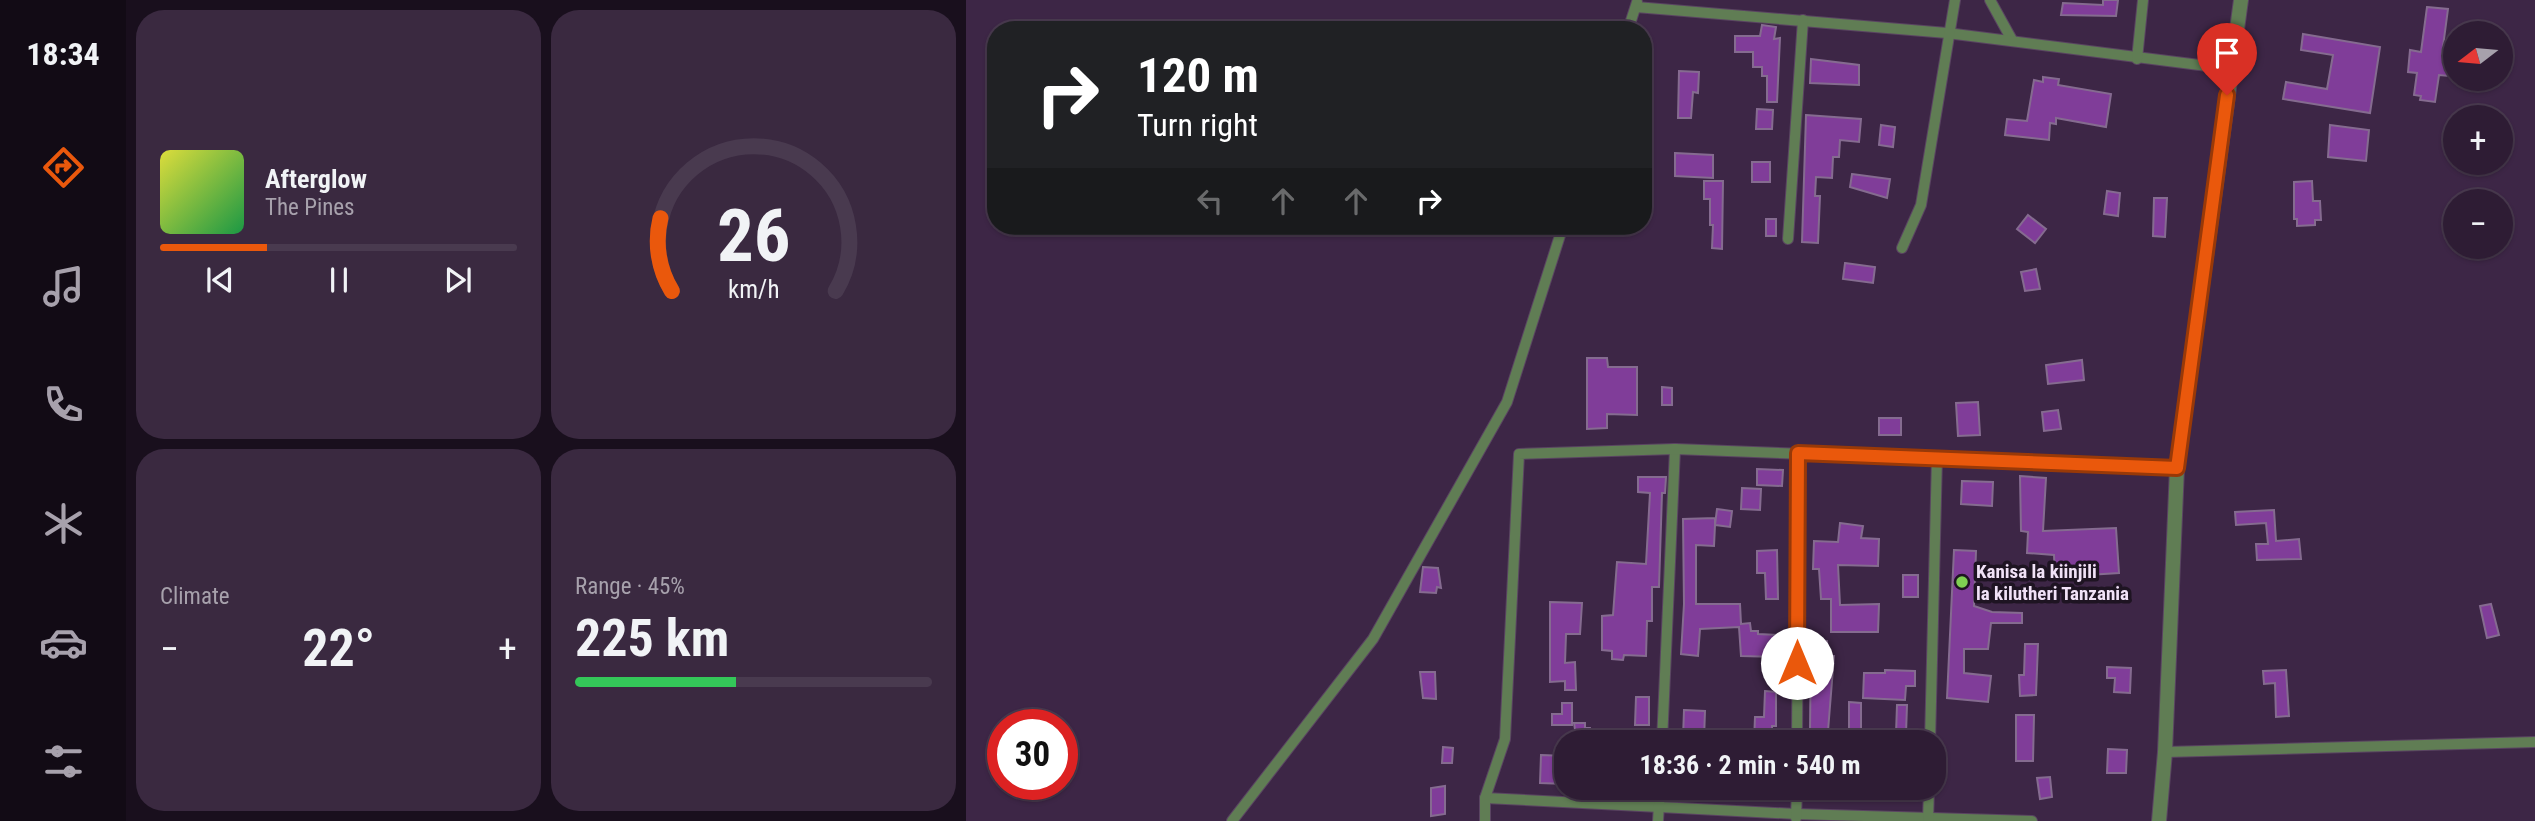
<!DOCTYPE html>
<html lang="en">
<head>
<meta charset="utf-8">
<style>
  :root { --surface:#2e1c34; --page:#3a2940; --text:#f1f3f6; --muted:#a7a1ac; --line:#493a4f; --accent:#ea580c }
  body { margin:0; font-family:"Roboto Condensed",sans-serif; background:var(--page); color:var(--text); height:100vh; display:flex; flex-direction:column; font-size:26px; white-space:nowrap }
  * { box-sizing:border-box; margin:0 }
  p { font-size:23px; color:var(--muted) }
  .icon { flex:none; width:38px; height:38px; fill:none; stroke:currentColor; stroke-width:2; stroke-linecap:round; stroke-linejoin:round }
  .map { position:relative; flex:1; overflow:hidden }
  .panel { display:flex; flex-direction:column; gap:10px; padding:10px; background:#190f1d; width:840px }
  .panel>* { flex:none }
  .banner { position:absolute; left:21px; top:21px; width:665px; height:214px; border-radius:28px; box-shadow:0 2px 5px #0004,0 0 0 2px var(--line); background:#202124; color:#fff; overflow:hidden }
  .needle { width:46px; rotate:254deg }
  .fabs { position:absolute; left:1477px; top:21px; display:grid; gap:14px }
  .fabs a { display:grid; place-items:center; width:70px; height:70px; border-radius:50%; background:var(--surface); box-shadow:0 2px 5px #0004,0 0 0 2px var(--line); font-size:35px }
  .speed { position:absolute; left:21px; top:709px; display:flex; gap:14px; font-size:35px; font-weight:700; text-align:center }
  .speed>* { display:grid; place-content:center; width:91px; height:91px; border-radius:50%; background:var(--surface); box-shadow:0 2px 5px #0004,0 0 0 2px var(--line); line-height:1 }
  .speed .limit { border:10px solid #d22; background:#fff; color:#111 }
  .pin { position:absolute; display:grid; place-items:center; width:60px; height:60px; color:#fff; margin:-72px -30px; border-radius:50% 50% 50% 0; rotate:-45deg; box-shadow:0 0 7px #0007 }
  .pin .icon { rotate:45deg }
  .me { position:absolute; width:77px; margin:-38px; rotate:0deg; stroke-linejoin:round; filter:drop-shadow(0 0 5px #0008) }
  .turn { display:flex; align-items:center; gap:24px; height:147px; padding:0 35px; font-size:32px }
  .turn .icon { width:91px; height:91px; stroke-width:2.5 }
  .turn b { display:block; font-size:49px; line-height:60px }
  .lanes { display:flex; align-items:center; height:66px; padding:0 35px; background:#0003; justify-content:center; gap:35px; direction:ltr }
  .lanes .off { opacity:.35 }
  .big { font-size:52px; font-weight:700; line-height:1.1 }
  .panel .tile { flex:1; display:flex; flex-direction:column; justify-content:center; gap:10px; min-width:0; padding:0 24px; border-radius:28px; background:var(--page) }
  .panel .dial { align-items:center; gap:0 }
  .dial svg { height:182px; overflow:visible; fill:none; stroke:var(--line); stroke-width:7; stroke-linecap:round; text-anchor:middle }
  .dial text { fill:var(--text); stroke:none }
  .song { display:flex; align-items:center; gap:21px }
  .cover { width:84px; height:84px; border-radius:10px; background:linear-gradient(135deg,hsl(60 70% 55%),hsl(140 70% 35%)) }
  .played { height:7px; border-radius:4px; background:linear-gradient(90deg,var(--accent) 30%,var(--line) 30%) }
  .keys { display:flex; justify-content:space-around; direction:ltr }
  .heat { display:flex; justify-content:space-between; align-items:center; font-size:38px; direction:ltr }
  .charge { height:10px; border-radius:5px; background:linear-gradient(90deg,#34c759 45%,var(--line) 0) }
  .panel .tiles { flex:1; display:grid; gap:10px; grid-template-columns:repeat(2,1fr) }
  .trip { position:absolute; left:588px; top:730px; width:392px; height:70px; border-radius:28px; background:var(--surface); box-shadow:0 2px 5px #0004,0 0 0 2px var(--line); font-weight:700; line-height:70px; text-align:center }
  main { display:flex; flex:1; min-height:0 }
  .menu { display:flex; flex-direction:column; width:126px; justify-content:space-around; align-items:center; background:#120b15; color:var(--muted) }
  .menu .icon { width:49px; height:49px }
  .menu .active { color:var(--accent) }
  .menu b { font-size:32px; color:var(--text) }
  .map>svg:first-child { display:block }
</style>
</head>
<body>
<main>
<nav class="menu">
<b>18:34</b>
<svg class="icon active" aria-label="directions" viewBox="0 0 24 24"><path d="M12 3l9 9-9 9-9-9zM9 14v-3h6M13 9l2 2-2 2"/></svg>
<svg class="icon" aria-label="music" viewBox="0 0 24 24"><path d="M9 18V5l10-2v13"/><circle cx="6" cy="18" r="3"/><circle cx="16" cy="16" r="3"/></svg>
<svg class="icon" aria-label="phone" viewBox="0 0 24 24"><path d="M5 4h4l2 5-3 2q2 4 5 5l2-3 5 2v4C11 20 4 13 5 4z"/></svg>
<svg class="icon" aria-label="climate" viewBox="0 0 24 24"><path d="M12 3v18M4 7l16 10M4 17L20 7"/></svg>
<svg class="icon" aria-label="car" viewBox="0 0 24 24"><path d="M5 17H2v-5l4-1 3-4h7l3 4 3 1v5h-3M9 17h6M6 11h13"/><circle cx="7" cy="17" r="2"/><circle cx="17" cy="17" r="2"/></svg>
<svg class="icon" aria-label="filters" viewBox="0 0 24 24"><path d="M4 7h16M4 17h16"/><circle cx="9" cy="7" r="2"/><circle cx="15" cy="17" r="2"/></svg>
</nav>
<section class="panel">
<div class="tiles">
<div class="tile">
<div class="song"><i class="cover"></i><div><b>Afterglow</b><p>The Pines</p></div></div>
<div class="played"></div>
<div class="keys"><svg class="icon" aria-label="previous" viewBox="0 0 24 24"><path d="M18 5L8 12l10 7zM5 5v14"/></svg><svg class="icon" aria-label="pause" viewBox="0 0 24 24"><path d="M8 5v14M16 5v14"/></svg><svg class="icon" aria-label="next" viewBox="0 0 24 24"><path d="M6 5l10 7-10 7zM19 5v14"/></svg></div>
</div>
<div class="tile dial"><svg viewBox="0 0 100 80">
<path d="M14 69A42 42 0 1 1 86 69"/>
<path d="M14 69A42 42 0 0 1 9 37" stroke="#ea580c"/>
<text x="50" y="56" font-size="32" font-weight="700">26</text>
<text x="50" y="72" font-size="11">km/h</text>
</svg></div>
<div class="tile"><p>Climate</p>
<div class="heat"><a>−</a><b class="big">22°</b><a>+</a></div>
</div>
<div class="tile"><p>Range · 45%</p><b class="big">225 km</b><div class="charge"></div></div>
</div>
</section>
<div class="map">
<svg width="1569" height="821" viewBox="0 0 1569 821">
  <rect width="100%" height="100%" fill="#3d2646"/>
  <g fill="#803d99" stroke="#856b90" stroke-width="2">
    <path d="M1137 0H1152L1150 16 1095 15 1097 3 1137 5Z"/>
    <path d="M1461 7 1482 9 1476 54 1486 55 1483 76 1473 75 1469 102 1454 100 1455 96 1448 95 1451 73 1442 72 1444 50 1455 52Z"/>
    <path d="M796 25 810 27 808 39 814 38 811 102H801V76H796V67H787V52H769V36H794Z"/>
    <path d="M1337 34 1414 47 1404 113 1317 99 1320 82 1361 89 1367 55 1335 50Z"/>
    <path d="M845 59 893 65V85L844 83Z"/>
    <path d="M713 71 733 72 732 93 727 92 725 118H712Z"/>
    <path d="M1077 77 1093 79 1092 85 1145 94 1140 127 1090 118V124L1084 123 1083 140 1039 135 1041 119 1061 121 1068 80 1077 82Z"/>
    <path d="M791 109 807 110 806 129H790Z"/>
    <path d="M840 115 895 119 893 142 874 140 873 157H867L866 178 850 177 849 196H854L852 243 836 242Z"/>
    <path d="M915 125 929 127 927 147 913 145Z"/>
    <path d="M1364 125 1403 130 1400 161 1362 157Z"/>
    <path d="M709 153 747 155V178L709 176Z"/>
    <rect x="786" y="162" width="18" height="20"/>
    <path d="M886 174 924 179 921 198 884 187Z"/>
    <path d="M738 181H757L756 249 746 248 747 225H744V199H738Z"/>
    <path d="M1346 181 1347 201H1354L1355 220H1349V225L1331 226V219H1328V182Z"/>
    <path d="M1141 191 1154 193 1152 216 1138 214Z"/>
    <path d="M1188 198H1201L1199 237 1187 236Z"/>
    <path d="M1062 215 1080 229 1069 243 1051 229Z"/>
    <rect x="800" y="219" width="10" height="17"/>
    <path d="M879 263 909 267 907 283 877 279Z"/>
    <path d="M1070 269 1074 289 1059 291 1055 272Z"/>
    <path d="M621 358H641L642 367H671V415L641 414V428L621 429Z"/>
    <path d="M1116 360 1118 380 1082 384 1080 365Z"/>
    <path d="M696 387 706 388V405H696Z"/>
    <path d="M1012 402 1014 435 992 436 990 403Z"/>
    <path d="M1092 410 1095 429 1078 431 1076 412Z"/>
    <rect x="913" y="418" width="22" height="17"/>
    <path d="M791 469 817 470 816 486 791 485Z"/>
    <path d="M1054 476 1080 478 1077 531 1150 528 1153 573 1089 577 1088 555 1061 553 1062 532 1055 531Z"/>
    <path d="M672 477H700L699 493H696L693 587H686V621H681L680 656 658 655 657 660 646 659V651L636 650V616L647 615 651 562 680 564 684 493 672 492Z"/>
    <path d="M996 481 1027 482 1026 506 995 504Z"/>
    <path d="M776 488 795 489 794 510 775 509Z"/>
    <path d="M751 509 766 511 764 527 749 525 748 546 730 545V604H774L775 624 784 623 785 631H792V634L812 635V657L775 656 773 627 734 629 732 656 715 654 718 604 717 519 749 518V525Z"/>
    <path d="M1308 510 1310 541 1333 539 1335 559 1291 560 1290 544H1302L1300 523 1270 525 1269 512Z"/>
    <path d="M874 523 897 526 895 538 913 539 912 566 872 565 874 605 913 604 912 632H865V599H855L853 569H847L848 541 872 542Z"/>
    <path d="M811 550 812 599H800L799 573H791V551Z"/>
    <path d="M988 550 1010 551 1008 606 1026 612 1056 613V623H1025L1022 649H998V673L1025 676 1022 702 981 698Z"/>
    <path d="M457 567 472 568 475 588 471 587 470 593 454 592Z"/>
    <rect x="937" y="575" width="15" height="22"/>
    <path d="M584 602 616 603 614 634H600L599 663 609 662 610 690H599V681L584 682Z"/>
    <path d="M1525 604 1533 635 1521 638 1514 606Z"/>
    <path d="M845 638 861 641 862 656H868L862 731H844Z"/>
    <path d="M1059 644H1072L1070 695 1054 696 1053 675H1058Z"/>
    <path d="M1141 667 1165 668 1164 693 1148 692 1149 678H1141Z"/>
    <path d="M919 670 949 671V686H940L939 700 897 698 898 673H919Z"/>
    <path d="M1320 670 1323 716 1310 717 1309 683 1298 684 1297 671Z"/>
    <path d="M454 672H469L470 699 457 698Z"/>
    <path d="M799 691 810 692V726H806V742H788L789 717H798Z"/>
    <path d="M670 697H683V725H669Z"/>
    <path d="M883 702 895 703V730H883Z"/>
    <path d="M596 703H606V725H586V714H596Z"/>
    <path d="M931 705H941L940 734H930Z"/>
    <path d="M718 710 739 711 738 739 717 738Z"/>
    <path d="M1050 715H1068L1067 761H1050Z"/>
    <path d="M608 723H619V728H624L626 742H611Z"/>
    <path d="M477 747 487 748 486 763H476Z"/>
    <path d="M1142 749 1161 750 1160 773H1141Z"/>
    <path d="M575 755 600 756V784L574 783Z"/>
    <path d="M1084 777 1086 797 1074 799 1071 778Z"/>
    <path d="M479 786V814L465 816V788Z"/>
  </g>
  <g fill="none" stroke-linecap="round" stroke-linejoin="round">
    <g stroke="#5a4462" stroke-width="12">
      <g id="minor">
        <path d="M1024 0 1046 40"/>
        <path d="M670 7 981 33 1265 69"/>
        <path d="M662 30 671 2"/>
        <path d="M1171 59 1177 0"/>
        <path d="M822 239 837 20"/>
        <path d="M936 248 955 205 989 0"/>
        <path d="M696 742 709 449"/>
        <path d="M831 742 833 453"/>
        <path d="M964 742 971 457"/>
        <path d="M1199 752 1569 742"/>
        <path d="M519 798 830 814 1066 821"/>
        <path d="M830 818 831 788"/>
        <path d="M266 821 407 639 541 402 597 226"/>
        <path d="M519 821V798L539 739 553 454 709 449 1211 468"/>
        <path d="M692 821 694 788"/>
        <path d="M962 821 963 788"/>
      </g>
    </g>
    <g stroke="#5a4462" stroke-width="16">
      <path id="tertiary" d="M1193 821 1199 752 1211 468 1275 0"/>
    </g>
    <use href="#minor" stroke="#607d54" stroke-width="10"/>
    <use href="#tertiary" stroke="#607d54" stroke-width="14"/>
  </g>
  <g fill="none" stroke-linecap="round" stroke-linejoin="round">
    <g stroke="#983908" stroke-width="18">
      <path id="route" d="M831 663 832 453 1211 468 1261 95"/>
    </g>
    <use href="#route" stroke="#ea580c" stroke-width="12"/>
  </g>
  <circle fill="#7fd052" stroke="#1e1422" stroke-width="2.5" cx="996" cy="582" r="7"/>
  <g text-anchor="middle" stroke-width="7" stroke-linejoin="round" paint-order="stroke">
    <g font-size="19" font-weight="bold" fill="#f1e2f7" stroke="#1e1422" text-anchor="start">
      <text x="1010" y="578">Kanisa la kiinjili<tspan x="1010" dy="22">la kilutheri Tanzania</tspan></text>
    </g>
  </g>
</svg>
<div class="fabs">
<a><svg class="needle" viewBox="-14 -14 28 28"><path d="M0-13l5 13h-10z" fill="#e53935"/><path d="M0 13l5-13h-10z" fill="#a7a1ac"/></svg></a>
<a>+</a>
<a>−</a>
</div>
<div class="speed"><div class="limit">30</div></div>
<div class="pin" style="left:1261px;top:95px;background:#d93025"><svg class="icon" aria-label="arrive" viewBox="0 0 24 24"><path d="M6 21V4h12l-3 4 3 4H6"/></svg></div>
<svg class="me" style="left:831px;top:663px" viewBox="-20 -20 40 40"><circle r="19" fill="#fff"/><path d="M0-13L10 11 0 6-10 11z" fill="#ea580c"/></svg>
<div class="trip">18:36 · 2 min · 540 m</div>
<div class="banner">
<div class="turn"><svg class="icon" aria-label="right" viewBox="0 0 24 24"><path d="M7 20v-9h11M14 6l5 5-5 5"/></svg><div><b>120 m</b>Turn right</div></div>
<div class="lanes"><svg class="icon off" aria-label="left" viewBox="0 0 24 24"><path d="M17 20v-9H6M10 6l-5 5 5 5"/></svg><svg class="icon off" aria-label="ahead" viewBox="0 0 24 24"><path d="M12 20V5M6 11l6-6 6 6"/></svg><svg class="icon off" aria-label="ahead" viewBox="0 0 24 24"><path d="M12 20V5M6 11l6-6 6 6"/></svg><svg class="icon" aria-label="right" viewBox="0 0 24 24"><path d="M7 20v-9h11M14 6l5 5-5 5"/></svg></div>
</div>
</div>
</main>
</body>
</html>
